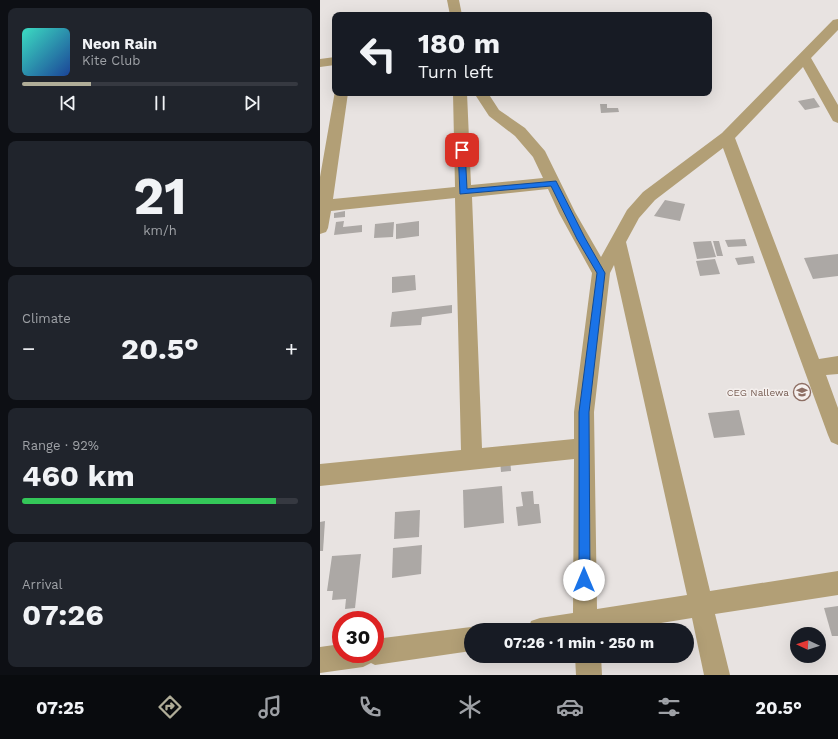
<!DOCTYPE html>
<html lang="en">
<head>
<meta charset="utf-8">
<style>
  :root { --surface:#171b24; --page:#20242c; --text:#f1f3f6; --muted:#9ea1a6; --line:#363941; --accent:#b0ad98 }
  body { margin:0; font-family:"Work Sans",sans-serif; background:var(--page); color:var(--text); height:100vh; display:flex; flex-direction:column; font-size:15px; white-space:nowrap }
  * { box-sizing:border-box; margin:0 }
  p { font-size:13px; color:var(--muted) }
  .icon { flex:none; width:22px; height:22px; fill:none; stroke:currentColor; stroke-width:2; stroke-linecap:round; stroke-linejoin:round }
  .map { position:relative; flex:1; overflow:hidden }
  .details { display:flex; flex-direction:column; gap:8px; padding:8px; background:#0d0f14; width:320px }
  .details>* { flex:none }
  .hud { position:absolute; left:12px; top:12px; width:380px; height:84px; border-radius:8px; box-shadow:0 4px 16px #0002; background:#171b24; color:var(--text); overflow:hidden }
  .needle { width:26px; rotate:274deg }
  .buttons { position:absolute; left:470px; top:627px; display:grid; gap:8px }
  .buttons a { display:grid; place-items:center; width:36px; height:36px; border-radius:50%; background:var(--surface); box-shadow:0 4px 16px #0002; font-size:20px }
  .speed { position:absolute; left:12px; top:611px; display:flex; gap:8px; font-size:20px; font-weight:700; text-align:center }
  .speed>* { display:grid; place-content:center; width:52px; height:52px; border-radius:50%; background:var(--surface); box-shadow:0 4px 16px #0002; line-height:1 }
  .speed .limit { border:6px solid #d22; background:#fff; color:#111 }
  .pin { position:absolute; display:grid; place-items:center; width:34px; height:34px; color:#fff; margin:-17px; border-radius:8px; box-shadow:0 2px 6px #0006 }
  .me { position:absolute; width:44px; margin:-22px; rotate:0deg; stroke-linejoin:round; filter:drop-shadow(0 0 3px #0008) }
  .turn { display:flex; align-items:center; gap:14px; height:84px; padding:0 20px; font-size:18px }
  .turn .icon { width:52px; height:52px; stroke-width:2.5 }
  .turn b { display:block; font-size:28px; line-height:34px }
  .big { font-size:30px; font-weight:700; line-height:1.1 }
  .details .tile { flex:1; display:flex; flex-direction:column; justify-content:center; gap:6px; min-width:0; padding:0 14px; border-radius:8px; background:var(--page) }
  .details .dial { align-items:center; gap:0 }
  .dial b { font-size:52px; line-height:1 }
  .song { display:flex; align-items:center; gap:12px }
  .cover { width:48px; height:48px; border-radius:6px; background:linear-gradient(135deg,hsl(170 70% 55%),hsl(220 70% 35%)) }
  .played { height:4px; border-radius:2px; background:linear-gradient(90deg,var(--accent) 25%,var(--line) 25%) }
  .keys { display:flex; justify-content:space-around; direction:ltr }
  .heat { display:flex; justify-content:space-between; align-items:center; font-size:22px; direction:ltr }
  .charge { height:6px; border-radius:3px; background:linear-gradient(90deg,#34c759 92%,var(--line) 0) }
  .trip { position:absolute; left:144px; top:623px; width:230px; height:40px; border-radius:20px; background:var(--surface); box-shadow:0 4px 16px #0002; font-weight:700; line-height:40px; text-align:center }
  .menu { display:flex; height:64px; justify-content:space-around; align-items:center; background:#090b0e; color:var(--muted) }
  .menu .icon { width:28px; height:28px }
  .menu .active { color:var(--accent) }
  .menu b { font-size:18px; color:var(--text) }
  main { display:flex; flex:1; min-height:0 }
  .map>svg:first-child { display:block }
</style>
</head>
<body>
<main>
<section class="details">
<div class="tile">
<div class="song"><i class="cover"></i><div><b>Neon Rain</b><p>Kite Club</p></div></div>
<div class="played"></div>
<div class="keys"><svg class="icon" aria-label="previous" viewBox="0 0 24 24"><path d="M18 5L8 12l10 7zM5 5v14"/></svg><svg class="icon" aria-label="pause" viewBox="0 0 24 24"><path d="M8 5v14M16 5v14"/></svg><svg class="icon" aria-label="next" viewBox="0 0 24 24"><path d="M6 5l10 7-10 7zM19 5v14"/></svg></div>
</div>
<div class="tile dial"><b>21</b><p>km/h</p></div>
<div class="tile"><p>Climate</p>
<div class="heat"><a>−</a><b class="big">20.5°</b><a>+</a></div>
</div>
<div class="tile"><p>Range · 92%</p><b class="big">460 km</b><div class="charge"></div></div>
<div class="tile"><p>Arrival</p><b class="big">07:26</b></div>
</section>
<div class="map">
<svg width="518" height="675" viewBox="0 0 518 675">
  <rect width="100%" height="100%" fill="#e8e3e1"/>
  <g fill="#aca8a5">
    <path d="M494 98 500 107 485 110 478 101Z"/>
    <path d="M280 104H287V108H298L299 112 281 113Z"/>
    <path d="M345 200 365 204 360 221 334 216Z"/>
    <path d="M25 211V217L14 218V213Z"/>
    <path d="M24 221 23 227 42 225V232L14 235 16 222Z"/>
    <path d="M99 221V236L76 239V224Z"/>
    <path d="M74 222 73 237 54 238 55 224Z"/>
    <path d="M425 239 427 246 408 247 405 240Z"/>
    <path d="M391 241 396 257 377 259 373 242Z"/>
    <path d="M393 241H399L403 256H397Z"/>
    <path d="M518 254V276L493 279 484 258Z"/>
    <path d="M433 256 435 263 418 265 415 258Z"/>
    <path d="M395 259 400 274 380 276 376 261Z"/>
    <path d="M95 275 96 290 72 293V277Z"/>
    <path d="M132 305V313L102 317 101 325 70 327 72 312Z"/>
    <path d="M419 410 425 435 394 438 388 413Z"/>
    <path d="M190 457 191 471 181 472 180 459Z"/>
    <path d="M182 486 184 523 144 528 143 490Z"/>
    <path d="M213 491 214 504H219L221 523 198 526 196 507 203 506 201 492Z"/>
    <path d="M100 510 99 537 74 539 75 512Z"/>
    <path d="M5 521 3 551H0V522Z"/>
    <path d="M102 545 101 574 72 578 73 548Z"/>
    <path d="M41 554 35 608 25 609 26 599 12 600 13 591H7L12 556Z"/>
    <path d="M518 606V636H512L504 608Z"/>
  </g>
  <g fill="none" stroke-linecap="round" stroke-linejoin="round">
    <g fill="#b29f76" fill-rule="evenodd">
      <path d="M127 0H139L142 15H130Z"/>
      <path d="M518 19V30L491 58 518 105V123L513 121 483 67 415 138 499 359 518 356V374L506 375 518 408V445L511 442 508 435 403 148 335 200 319 218 306 242 390 591 518 571V595L395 614 410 675H384L372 618 298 630H208L211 621 220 618 253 613 254 459 0 486V464L141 450 135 198 11 211 8 228 6 232 0 234V177L15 91V93H28L13 199 135 187 133 93H147L151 185 223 178 213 157 195 136 169 116 154 93H168L179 110 205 128 225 151 255 212 281 257 307 210 323 192 402 133 513 20ZM228 189 239 213 272 273 254 412V439L162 448 152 197ZM294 265 367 595 277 609 274 412 290 273Z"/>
      <path d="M15 57V65L0 67V59Z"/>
      <path d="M151 627 159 630H151V651L55 665 51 663 43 667 0 673V647L21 644V654H55V639Z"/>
      <path d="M255 656H281L282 675H256Z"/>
    </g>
  </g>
  <path fill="#1a73e8" stroke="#114b97" d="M142 147 145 150 147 189 236 181 265 238 285 273 269 412 270 580 268 584 264 586 260 584 259 580V412L277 273 257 239 231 186 140 194 138 150Z"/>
  <defs>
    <g id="school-ring" transform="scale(0.9)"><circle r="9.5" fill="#f5f0ee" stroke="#8d6e63" stroke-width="1.5"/><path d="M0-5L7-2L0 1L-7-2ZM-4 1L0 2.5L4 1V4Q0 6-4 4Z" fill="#8d6e63"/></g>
  </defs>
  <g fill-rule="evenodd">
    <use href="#school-ring" x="482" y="392"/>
  </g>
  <g text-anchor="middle" stroke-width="3" stroke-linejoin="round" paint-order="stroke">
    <g font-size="10" fill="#785e54" stroke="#f5f0ee" text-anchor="end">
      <text x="469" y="396">CEG Nallewa</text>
    </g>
  </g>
</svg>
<div class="buttons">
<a><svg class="needle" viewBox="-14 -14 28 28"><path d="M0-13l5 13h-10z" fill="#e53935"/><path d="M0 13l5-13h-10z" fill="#9ea1a6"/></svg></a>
</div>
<div class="speed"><div class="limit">30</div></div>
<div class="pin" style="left:142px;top:150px;background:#d93025"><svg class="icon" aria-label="arrive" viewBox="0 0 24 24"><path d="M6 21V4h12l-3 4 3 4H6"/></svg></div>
<svg class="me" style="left:264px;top:580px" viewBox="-20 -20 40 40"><circle r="19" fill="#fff"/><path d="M0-13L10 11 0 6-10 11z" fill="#1a73e8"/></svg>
<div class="trip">07:26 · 1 min · 250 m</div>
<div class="hud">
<div class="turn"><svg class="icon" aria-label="left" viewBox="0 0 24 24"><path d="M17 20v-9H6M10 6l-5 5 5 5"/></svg><div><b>180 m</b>Turn left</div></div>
</div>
</div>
</main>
<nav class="menu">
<b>07:25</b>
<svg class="icon active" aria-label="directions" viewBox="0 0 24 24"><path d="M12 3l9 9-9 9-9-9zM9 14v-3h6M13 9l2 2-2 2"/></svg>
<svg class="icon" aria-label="music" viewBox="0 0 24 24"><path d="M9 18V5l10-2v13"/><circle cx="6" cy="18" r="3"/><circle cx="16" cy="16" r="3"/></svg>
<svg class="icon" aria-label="phone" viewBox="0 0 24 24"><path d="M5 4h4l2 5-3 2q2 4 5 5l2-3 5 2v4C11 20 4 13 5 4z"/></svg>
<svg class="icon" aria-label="climate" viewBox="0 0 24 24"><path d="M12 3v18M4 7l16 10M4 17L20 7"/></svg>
<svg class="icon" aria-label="car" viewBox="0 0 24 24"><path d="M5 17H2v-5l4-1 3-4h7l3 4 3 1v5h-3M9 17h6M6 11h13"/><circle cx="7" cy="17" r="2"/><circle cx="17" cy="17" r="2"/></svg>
<svg class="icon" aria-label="filters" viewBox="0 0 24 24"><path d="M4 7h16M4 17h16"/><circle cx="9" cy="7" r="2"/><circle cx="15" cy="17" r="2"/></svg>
<b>20.5°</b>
</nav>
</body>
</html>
